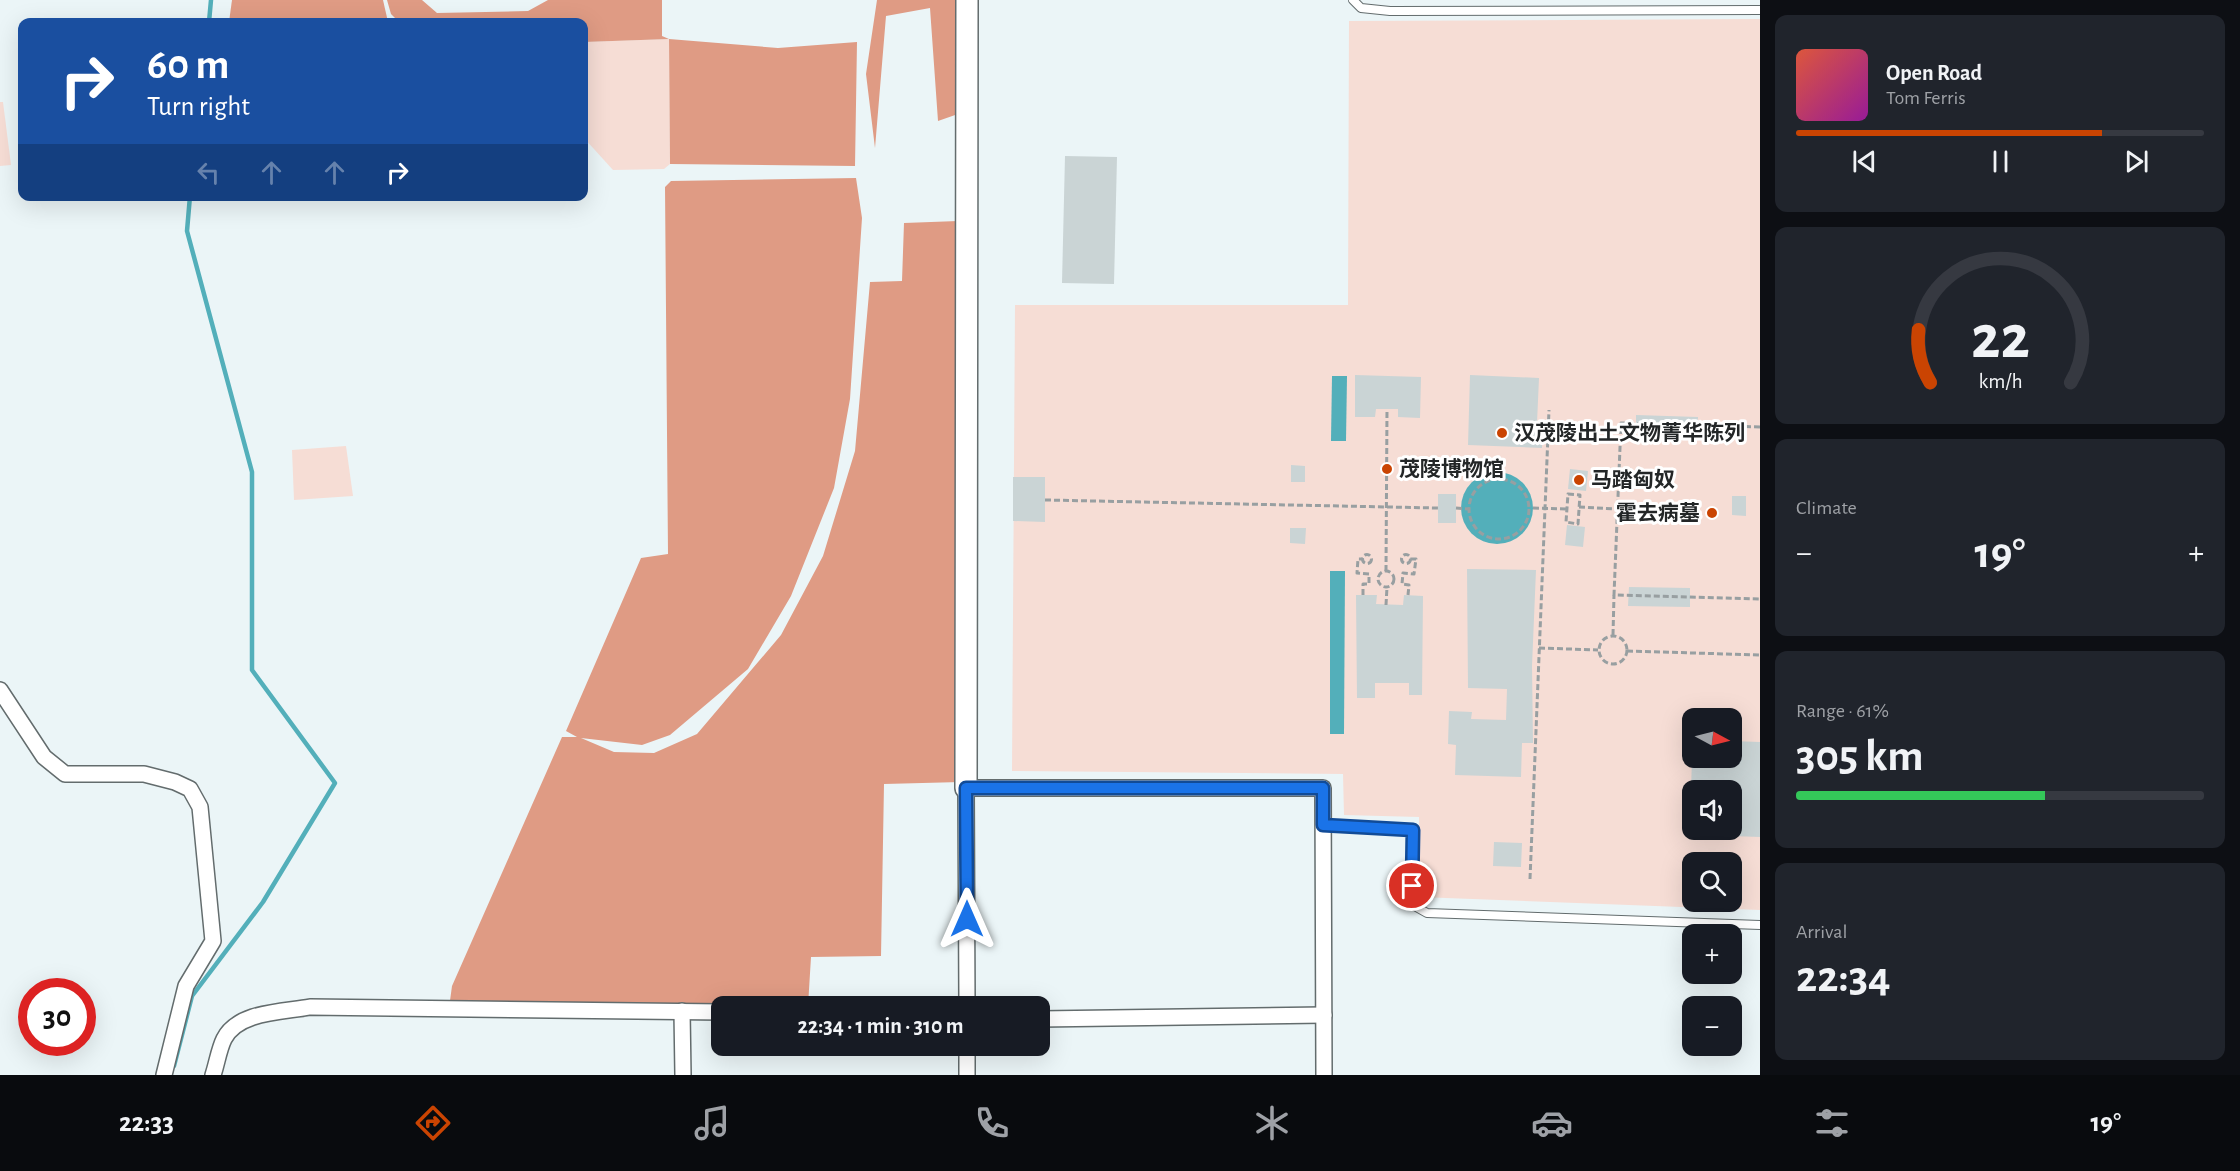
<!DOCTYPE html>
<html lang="en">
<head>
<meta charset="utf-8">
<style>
  :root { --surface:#171b24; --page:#20242c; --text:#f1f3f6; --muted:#9ea1a6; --line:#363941; --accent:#ca4402 }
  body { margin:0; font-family:"Alegreya Sans","Noto Sans SC",sans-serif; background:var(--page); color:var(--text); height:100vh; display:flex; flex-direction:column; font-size:22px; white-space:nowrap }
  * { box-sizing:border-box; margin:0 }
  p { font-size:20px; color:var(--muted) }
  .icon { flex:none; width:33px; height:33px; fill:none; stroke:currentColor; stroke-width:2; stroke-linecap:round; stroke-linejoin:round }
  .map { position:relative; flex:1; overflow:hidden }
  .panel { display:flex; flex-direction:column; gap:15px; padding:15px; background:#0d0f14; width:480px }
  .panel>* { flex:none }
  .guide { position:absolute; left:18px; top:18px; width:570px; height:183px; border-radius:12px; box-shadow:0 6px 24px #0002; background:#1a4fa0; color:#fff; overflow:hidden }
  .needle { width:39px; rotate:97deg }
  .buttons { position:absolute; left:1682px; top:708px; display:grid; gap:12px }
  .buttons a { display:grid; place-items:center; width:60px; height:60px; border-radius:12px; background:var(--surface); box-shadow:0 6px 24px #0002; font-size:30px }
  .speed { position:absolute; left:18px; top:978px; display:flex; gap:12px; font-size:30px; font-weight:700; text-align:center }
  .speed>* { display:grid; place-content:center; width:78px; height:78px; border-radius:50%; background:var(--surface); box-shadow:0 6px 24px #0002; line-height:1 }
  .speed .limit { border:9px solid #d22; background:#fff; color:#111 }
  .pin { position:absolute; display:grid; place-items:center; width:51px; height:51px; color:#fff; margin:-26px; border:3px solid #fff; border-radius:50%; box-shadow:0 2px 6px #0007 }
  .me { position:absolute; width:66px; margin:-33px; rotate:0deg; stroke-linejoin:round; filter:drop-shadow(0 0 4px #0008) }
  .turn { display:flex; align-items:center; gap:21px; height:126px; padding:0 30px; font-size:27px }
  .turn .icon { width:78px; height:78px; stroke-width:2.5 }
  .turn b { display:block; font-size:42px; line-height:51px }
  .lanes { display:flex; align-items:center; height:57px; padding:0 30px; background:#0003; justify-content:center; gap:30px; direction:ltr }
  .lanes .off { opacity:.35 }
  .big { font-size:45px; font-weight:700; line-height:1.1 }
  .panel .widget { flex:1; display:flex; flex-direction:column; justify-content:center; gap:9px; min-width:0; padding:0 21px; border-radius:12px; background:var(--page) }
  .panel .dial { align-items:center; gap:0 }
  .dial svg { height:156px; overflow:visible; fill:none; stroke:var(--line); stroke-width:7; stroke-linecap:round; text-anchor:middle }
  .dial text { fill:var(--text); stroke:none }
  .song { display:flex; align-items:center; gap:18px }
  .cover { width:72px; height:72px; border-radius:9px; background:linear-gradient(135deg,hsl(10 70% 55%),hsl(300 70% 35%)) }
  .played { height:6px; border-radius:3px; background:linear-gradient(90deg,var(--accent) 75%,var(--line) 75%) }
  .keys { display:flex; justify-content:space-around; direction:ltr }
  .heat { display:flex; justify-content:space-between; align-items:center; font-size:33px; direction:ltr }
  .charge { height:9px; border-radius:4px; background:linear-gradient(90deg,#34c759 61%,var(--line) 0) }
  .trip { position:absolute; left:711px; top:996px; width:339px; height:60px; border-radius:12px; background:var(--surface); box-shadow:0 6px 24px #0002; font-weight:700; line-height:60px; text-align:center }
  .dock { display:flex; height:96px; justify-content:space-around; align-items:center; background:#090b0e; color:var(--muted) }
  .dock .icon { width:42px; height:42px }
  .dock .current { color:var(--accent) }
  .dock b { font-size:27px; color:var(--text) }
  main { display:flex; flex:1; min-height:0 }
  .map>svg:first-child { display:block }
</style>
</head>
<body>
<main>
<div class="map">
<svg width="1760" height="1075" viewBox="0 0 1760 1075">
  <rect width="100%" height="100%" fill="#ebf5f7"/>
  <g fill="#f6ddd5" fill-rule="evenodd">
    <path d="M1760 19V910L1419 897V817L1344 815 1343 774 1012 771 1015 305H1348L1349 21ZM1692 718H1731V758H1692ZM1692 790H1731V830H1692ZM1692 862H1731V902H1692Z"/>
    <path d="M669 39 670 164 664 169 613 170 584 138V42Z"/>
    <path d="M0 102H3L11 165 0 166Z"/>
    <path d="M346 446 353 496 294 500 292 450Z"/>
  </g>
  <g fill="#df9b84">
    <path d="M232 0H383L388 22H229Z"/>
    <path d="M387 0H422L437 13 528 11 548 0H662V36L669 39 778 48 857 42 855 166 670 164 669 39 584 42V22H399L391 14Z"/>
    <path d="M877 0H956L958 114 938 121 930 8 886 16 875 148 866 74Z"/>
    <path d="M856 178 862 218 850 399 834 488 791 596 748 669 670 735 642 745 581 738 614 752 654 753 697 734 781 635 823 556 855 451 870 282 902 281 904 223 958 221 961 782 884 784 881 956 811 957 808 1006 449 1008 452 986 562 737H577L566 731 641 558 668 554 665 187 671 181Z"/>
  </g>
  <g fill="#53afba">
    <path d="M1332 376H1347L1346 441H1331Z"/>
    <circle cx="1497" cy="508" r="36"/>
    <path d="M1330 571H1345L1344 734H1330Z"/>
  </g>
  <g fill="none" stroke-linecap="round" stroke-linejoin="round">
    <g stroke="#53afba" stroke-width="4.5">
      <path d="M209 22 211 0"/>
      <path d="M174 1066 192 996 263 902 335 783 252 670V472L187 231 190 196"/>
    </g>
  </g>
  <g fill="#cad4d5">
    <path d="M1065 156 1117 157 1114 284 1062 283Z"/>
    <path d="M1355 375 1421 377 1420 418 1398 417V409H1376L1375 417H1355Z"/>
    <path d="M1470 375 1539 378 1537 423H1543L1542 448 1468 445Z"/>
    <path d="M1636 415 1698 417 1697 435 1636 433Z"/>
    <path d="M1291 465 1305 466V482H1291Z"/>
    <path d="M1570 469 1588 471 1586 491 1568 489Z"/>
    <path d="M1013 477H1045V522L1013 521Z"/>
    <rect x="1438" y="494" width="18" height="29"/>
    <path d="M1732 496H1746V516L1732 515Z"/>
    <path d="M1567 525 1585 527 1583 547 1565 545Z"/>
    <path d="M1290 528H1306L1305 544 1290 543Z"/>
    <path d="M1467 569 1536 570 1532 666 1533 743H1522L1521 777 1455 775 1456 745 1448 744 1449 711 1472 712 1471 719 1506 720 1507 689 1468 688Z"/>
    <path d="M1629 587 1690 588V607L1628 606Z"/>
    <path d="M1356 595H1377L1376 604 1403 605 1404 595 1423 596 1422 695H1409V683H1375V698H1357Z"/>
    <path d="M1731 741 1760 742V837L1731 836V790H1691L1692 758H1731Z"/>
    <path d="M1494 842 1522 843 1521 867 1493 866Z"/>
  </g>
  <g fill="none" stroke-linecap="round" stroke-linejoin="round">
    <g stroke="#636c6d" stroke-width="10">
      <g id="service">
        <path d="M1353 0 1361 8 1390 11 1760 10"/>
        <path d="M1323 824 1413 830 1411 904 1427 913 1760 925"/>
      </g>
    </g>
    <g stroke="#636c6d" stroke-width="18">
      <g id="minor">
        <path d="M0 690 44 757 65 774H144L175 782 190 789 200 807 213 941 186 986 164 1075"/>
        <path d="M967 1006 966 788H1323L1324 1075"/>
        <path d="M682 1011 683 1075"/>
        <path d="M1040 1019 1324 1015"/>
        <path d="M967 1046V1075"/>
        <path d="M213 1075C217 1063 219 1049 224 1039 238 1011 284 1012 310 1007L722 1012"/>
      </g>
    </g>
    <g stroke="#636c6d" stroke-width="24">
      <path id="secondary" d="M966 788 967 0"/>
    </g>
    <g stroke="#989fa1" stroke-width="3" stroke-dasharray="6 3" stroke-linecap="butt">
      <path d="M1760 427 1621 423 1614 595 1760 599"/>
      <circle cx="1499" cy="509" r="30"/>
      <path d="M1568 494 1580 495 1578 524 1566 522Z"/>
      <path d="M1045 500 1438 508"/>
      <path d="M1579 507 1617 509"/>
      <path d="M1456 508 1468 509"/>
      <path d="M1533 508 1567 509"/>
      <circle cx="1367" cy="559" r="4.5"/>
      <circle cx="1406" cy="559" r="4.5"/>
      <circle cx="1386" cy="579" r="8"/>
      <path d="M1386 571 1387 409"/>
      <path d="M1363 595V584H1369V574L1357 573 1358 559H1363"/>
      <path d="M1408 595 1409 585 1402 584 1403 573 1414 574 1416 559H1410"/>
      <path d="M1386 605 1387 587"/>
      <path d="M1613 635 1614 595"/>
      <circle cx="1613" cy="650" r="14"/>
      <path d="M1539 648 1598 650"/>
      <path d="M1627 651 1760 655"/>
      <path d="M1530 879 1549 410"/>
    </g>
    <use href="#service" stroke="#fff" stroke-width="8"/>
    <use href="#minor" stroke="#fff" stroke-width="15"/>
    <use href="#secondary" stroke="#fff" stroke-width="21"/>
  </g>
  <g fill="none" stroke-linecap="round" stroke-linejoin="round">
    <g stroke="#114b97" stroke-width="15">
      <path id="route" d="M967 919 966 788H1323V825L1413 830 1412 886"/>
    </g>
    <use href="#route" stroke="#1a73e8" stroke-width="10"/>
  </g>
  <g fill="#ca4402" stroke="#fff" stroke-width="2">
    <circle cx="1502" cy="433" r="6"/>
    <circle cx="1387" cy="469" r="6"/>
    <circle cx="1579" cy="480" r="6"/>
    <circle cx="1712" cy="513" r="6"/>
  </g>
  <g text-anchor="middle" stroke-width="6" stroke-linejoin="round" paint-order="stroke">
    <g font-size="21" font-weight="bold" fill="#232627" stroke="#fff" text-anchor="start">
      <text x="1514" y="440">汉茂陵出土文物菁华陈列</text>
      <text x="1399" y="476">茂陵博物馆</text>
      <text x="1591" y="487">马踏匈奴</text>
      <text x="1700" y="520" text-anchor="end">霍去病墓</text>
    </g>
  </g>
</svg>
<div class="buttons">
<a><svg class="needle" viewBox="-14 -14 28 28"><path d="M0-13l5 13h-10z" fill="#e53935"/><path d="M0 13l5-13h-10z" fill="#9ea1a6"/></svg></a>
<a><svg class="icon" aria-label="sound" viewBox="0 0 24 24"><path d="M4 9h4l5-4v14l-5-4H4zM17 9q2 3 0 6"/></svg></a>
<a><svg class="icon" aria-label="search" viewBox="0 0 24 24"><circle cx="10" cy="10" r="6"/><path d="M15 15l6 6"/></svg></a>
<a>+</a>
<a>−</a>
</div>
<div class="speed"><div class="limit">30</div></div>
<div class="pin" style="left:1412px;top:886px;background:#d93025"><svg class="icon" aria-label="arrive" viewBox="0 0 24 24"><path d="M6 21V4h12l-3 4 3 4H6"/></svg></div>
<svg class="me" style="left:967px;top:919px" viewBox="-20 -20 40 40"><path d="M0-17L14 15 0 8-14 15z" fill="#1a73e8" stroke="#fff" stroke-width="4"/></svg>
<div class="trip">22:34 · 1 min · 310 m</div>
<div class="guide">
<div class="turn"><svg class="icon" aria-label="right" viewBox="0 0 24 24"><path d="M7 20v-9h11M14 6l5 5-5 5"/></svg><div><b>60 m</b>Turn right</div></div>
<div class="lanes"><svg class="icon off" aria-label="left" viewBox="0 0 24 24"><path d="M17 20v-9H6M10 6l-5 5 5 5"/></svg><svg class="icon off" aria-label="ahead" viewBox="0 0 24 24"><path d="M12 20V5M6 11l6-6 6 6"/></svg><svg class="icon off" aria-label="ahead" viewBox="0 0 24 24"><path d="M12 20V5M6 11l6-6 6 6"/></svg><svg class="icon" aria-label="right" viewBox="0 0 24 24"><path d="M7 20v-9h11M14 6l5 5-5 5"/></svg></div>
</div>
</div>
<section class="panel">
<div class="widget">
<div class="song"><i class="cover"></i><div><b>Open Road</b><p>Tom Ferris</p></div></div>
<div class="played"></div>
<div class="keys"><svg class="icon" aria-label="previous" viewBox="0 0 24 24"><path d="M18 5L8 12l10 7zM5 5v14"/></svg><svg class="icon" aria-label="pause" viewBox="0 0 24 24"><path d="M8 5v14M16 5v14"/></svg><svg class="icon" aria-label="next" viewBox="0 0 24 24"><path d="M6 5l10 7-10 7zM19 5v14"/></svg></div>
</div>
<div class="widget dial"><svg viewBox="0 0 100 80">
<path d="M14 69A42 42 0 1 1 86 69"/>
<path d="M14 69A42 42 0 0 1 8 42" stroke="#ca4402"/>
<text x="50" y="56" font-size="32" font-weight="700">22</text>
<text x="50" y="72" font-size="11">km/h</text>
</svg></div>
<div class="widget"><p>Climate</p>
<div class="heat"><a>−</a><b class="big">19°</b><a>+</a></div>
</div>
<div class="widget"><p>Range · 61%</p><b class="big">305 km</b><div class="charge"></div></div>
<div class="widget"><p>Arrival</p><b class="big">22:34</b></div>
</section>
</main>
<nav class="dock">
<b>22:33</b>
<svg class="icon current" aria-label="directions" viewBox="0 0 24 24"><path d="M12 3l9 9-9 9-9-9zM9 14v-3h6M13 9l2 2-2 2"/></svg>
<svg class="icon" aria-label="music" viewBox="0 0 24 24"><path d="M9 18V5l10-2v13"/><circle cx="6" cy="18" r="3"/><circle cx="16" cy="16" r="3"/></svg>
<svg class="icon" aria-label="phone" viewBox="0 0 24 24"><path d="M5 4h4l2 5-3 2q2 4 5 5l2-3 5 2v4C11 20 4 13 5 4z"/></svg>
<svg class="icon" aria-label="climate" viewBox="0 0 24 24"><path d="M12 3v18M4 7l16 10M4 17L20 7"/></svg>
<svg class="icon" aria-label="car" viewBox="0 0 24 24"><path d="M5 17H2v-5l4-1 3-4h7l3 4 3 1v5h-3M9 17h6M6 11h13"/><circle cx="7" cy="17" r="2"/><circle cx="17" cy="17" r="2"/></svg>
<svg class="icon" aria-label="filters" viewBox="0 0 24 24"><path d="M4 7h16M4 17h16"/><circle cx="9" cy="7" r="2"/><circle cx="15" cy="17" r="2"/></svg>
<b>19°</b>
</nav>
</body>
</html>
